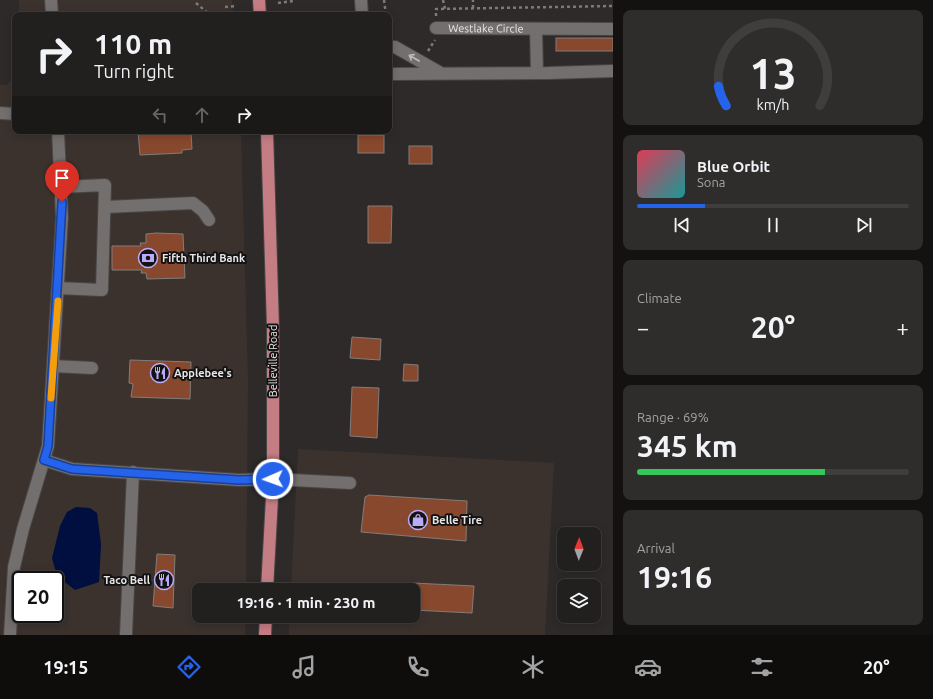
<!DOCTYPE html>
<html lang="en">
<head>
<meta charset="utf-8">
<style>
  :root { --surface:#22201f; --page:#2e2d2c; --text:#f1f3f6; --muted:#a2a3a4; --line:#3f3e3d; --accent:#2563eb }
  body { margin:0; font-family:Ubuntu,sans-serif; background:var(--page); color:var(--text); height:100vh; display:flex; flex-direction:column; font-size:15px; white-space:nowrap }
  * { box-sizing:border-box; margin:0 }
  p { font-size:13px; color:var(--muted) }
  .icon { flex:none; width:22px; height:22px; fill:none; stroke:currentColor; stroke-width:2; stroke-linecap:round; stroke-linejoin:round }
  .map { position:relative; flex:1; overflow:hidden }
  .side { display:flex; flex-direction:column; gap:10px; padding:10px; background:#131211; width:320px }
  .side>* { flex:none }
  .banner { position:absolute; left:12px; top:12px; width:380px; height:122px; border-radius:8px; box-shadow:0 2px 10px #0003,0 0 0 1px var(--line); background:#22201f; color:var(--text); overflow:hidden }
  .needle { width:26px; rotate:1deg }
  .tools { position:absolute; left:557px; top:527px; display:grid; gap:8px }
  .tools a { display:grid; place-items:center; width:44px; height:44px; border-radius:8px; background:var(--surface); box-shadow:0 2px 10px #0003,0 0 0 1px var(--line); font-size:20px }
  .speed { position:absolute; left:12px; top:571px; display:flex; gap:8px; font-size:20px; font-weight:700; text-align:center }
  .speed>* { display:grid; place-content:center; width:52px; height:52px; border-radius:50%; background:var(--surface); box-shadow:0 2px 10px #0003,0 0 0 1px var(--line); line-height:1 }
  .speed .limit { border:2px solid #111; border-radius:6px; background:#fff; color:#111 }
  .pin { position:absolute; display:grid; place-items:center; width:34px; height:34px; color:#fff; margin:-41px -17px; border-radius:50% 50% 50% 0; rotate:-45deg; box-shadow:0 0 4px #0007 }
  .pin .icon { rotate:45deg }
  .me { position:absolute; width:44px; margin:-22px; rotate:268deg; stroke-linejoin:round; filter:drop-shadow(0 0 3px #0008) }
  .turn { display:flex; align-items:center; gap:14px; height:84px; padding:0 16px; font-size:18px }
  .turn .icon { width:52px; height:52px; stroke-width:2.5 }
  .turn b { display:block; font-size:28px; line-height:34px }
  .lanes { display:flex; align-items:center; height:38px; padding:0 16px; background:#0003; justify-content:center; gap:20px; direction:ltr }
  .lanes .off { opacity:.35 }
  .big { font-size:30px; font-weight:600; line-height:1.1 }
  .side .widget { flex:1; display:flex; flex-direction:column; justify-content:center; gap:6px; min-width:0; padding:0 14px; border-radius:8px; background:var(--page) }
  .side .dial { align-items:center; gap:0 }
  .dial svg { height:104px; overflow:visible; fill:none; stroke:var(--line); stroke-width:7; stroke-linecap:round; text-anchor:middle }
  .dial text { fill:var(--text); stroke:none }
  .song { display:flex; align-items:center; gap:12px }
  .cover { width:48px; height:48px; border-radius:6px; background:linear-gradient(135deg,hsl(350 70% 55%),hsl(180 70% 35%)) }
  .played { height:4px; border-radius:2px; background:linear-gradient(90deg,var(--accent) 25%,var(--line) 25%) }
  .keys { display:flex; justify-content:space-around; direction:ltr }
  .heat { display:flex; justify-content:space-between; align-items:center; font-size:22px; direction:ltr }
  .charge { height:6px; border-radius:3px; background:linear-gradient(90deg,#34c759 69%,var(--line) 0) }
  .trip { position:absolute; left:192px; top:583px; width:228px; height:40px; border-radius:8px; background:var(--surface); box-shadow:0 2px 10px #0003,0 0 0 1px var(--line); font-weight:600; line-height:40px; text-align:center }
  .dock { display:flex; height:64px; justify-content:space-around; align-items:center; background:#0e0d0c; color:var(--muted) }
  .dock .icon { width:28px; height:28px }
  .dock .current { color:var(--accent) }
  .dock b { font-size:18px; color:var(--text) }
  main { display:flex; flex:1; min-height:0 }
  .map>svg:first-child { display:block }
</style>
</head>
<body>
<main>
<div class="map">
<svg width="613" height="635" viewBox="0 0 613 635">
  <rect width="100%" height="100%" fill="#2d2a29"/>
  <g fill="#3b322e" fill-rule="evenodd">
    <path d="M19 0H232L233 15H19Z"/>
    <path d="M15 74V131H241L248 381 246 590H199V616H246L245 635H0V85H7ZM21 580H55V614H21Z"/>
    <path d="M298 449 554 463 545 635H289V616H413V590H291Z"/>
  </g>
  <path fill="#000f3f" d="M76 507 90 508 97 513 101 544 99 582 75 590 57 576 52 558 60 526 67 512Z"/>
  <g fill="#88482d" stroke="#817d7c">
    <rect x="556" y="38" width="57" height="13"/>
    <path d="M138 131 191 132 192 149 182 150V153L140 155Z"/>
    <rect x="358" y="135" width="26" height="18"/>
    <rect x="409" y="146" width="23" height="18"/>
    <path d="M368 206H392L391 243H368Z"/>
    <path d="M156 233 183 234 185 278 147 279 146 273H141L142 270H112V246H141L140 243H146V234Z"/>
    <path d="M352 337 381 339 380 360 350 358Z"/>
    <path d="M130 360 191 362 190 399 131 397 133 384 129 383Z"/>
    <path d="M404 364 418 365V381H403Z"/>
    <path d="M352 387 379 388 377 438 350 436Z"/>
    <path d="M369 495 467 501 466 541 361 532 365 497Z"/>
    <path d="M157 554 175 555 173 608 153 606Z"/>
    <path d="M413 583 474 586 472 613 413 610Z"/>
  </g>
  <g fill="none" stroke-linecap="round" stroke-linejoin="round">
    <g stroke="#484645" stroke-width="14">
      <g id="minor">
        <path d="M51 0 52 15"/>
        <path d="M361 0 362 15"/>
        <path id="s1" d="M436 28 613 29"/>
        <path d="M536 29 537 73"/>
        <path d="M389 47H395L439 72"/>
        <path d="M389 74 549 73 613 71"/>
        <path d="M0 113 15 114"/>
        <path d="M106 207 193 203 203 211 209 220"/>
        <path d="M58 288 102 290 105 185 61 187"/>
        <path d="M53 366 92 368"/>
        <path d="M44 460 72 469 239 480 273 479 350 483"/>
        <path d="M10 635 14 567 23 529 48 446 62 218 58 131"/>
        <path d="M126 635 133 472"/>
      </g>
    </g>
    <g stroke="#484645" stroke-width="14">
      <g id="major">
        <path d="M259 0 260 15"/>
        <path d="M267 131 273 328V479L267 590"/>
        <path d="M265 635 266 616"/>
      </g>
    </g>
    <g stroke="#7d7a7a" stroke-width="2.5" stroke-dasharray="3 3" stroke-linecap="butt">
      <path d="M384 0 386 15"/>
      <path d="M443 0 445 9"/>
      <path d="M196 3 210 15"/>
      <path d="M278 3 293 1"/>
      <path d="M225 7 236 6"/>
      <path d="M473 8V0"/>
      <path d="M436 16V9L613 6"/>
      <path d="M428 51 435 40"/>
    </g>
    <use href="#minor" stroke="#726f6e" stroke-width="12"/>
    <use href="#major" stroke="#c57d84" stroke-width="12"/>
  </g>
  <defs><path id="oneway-shaft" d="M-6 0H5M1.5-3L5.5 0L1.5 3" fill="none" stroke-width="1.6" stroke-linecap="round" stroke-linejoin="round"/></defs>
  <use stroke="#bfbcbc" href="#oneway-shaft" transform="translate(414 58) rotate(-150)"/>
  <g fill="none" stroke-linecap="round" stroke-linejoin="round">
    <g stroke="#184099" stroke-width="10">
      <path id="route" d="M62 202 48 446 44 460 72 469 239 480 273 479"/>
    </g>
    <use href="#route" stroke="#2563eb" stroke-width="7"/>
    <path stroke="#f59e0b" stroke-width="7" d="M51 398 58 301"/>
  </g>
  <defs>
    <g id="bank-ring" transform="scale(1)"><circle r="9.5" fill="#141313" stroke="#b9abf7" stroke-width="1.5"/><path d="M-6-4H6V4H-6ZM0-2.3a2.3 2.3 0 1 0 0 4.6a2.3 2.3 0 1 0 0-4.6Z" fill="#b9abf7"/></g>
    <g id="restaurant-ring" transform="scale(1)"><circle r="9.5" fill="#141313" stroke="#b9abf7" stroke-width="1.5"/><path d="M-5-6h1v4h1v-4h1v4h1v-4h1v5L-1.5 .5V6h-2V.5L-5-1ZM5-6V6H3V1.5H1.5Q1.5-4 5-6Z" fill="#b9abf7"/></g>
    <g id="shop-ring" transform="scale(1)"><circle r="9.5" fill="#141313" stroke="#b9abf7" stroke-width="1.5"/><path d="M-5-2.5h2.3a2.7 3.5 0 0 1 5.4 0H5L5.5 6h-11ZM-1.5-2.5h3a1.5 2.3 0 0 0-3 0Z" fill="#b9abf7"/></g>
  </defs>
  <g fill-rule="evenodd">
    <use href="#bank-ring" x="148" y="258"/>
    <use href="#restaurant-ring" x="160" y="373"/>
    <use href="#shop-ring" x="418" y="520"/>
    <use href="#restaurant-ring" x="164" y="580"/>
  </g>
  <g text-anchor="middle" stroke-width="4" stroke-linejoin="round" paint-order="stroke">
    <g font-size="11" fill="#e8e6e6" stroke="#141313">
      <text dy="4" stroke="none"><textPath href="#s1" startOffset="50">Westlake Circle</textPath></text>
      <text transform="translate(273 361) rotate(-90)" y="4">Belleville Road</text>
    </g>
    <g font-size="11" font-weight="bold" fill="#e8e6e6" stroke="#141313" text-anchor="start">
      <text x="162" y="262">Fifth Third Bank</text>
      <text x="174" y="377">Applebee's</text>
      <text x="432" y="524">Belle Tire</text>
      <text x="150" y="584" text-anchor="end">Taco Bell</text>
    </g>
  </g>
</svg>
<div class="tools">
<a><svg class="needle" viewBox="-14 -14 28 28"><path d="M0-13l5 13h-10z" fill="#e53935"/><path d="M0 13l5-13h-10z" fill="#a2a3a4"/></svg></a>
<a><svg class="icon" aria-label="layers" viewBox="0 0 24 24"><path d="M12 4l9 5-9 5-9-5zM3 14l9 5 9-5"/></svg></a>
</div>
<div class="speed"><div class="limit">20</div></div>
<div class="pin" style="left:62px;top:202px;background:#d93025"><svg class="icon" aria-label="arrive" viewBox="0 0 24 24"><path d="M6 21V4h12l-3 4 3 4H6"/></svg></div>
<svg class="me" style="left:273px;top:479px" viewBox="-20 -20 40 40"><circle r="17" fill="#2563eb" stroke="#fff" stroke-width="3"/><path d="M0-11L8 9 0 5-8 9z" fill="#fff"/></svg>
<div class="trip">19:16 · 1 min · 230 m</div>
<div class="banner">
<div class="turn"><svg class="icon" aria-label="right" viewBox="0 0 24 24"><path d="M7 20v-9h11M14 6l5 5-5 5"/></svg><div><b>110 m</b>Turn right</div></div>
<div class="lanes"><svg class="icon off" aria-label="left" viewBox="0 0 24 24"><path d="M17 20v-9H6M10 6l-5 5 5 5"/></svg><svg class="icon off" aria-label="ahead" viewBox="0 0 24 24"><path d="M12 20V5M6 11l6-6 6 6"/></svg><svg class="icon" aria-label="right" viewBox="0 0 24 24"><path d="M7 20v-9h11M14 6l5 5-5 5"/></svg></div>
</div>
</div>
<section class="side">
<div class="widget dial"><svg viewBox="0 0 100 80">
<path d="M14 69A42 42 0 1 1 86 69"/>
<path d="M14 69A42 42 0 0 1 8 54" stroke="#2563eb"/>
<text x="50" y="56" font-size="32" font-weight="700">13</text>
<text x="50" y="72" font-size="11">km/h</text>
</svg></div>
<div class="widget">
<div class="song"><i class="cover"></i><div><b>Blue Orbit</b><p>Sona</p></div></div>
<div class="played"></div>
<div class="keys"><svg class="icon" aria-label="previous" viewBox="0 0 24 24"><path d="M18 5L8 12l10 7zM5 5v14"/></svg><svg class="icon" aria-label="pause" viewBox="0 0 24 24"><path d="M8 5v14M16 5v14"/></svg><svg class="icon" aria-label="next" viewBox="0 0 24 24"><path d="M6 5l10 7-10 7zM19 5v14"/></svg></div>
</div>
<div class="widget"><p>Climate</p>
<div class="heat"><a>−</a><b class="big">20°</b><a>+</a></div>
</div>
<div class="widget"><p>Range · 69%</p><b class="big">345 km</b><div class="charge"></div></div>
<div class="widget"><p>Arrival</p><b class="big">19:16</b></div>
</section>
</main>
<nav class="dock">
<b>19:15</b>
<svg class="icon current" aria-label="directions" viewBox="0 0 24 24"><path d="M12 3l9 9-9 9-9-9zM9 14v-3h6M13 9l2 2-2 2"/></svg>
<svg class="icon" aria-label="music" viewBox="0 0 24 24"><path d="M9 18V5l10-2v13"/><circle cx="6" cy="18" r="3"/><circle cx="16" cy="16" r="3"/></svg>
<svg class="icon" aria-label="phone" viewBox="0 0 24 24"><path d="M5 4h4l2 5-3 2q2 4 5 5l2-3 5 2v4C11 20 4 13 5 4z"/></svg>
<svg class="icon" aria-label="climate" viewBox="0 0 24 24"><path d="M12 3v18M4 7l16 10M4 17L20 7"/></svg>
<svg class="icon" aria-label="car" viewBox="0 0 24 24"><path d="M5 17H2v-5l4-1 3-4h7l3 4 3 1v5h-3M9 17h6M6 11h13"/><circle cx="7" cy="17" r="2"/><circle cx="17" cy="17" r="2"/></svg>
<svg class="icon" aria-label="filters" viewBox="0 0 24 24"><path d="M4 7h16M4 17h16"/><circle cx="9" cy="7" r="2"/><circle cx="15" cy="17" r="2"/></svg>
<b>20°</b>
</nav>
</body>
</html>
